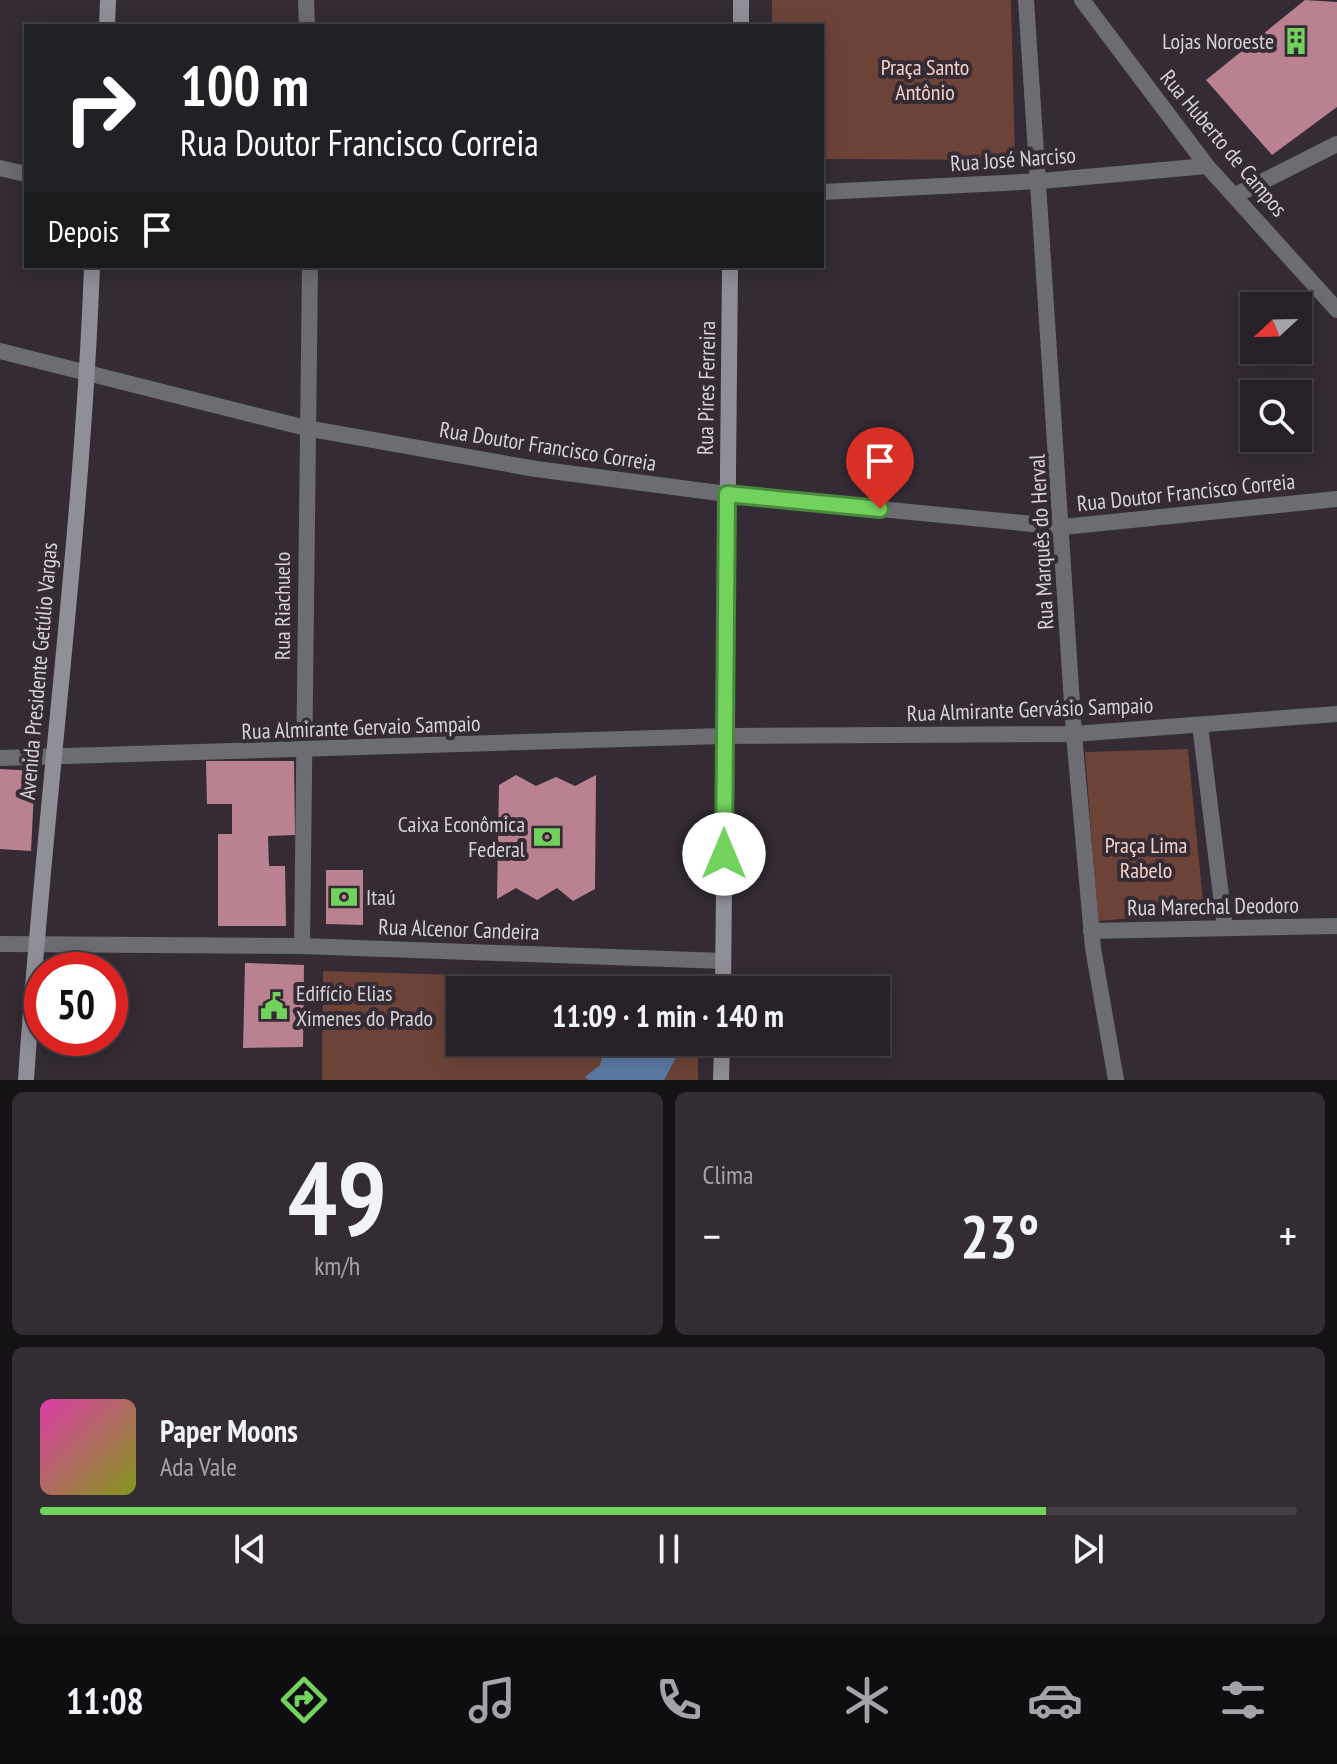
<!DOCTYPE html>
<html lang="pt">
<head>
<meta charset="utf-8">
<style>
  :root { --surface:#272027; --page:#332d33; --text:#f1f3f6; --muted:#a4a3a7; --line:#433e44; --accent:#71d25e }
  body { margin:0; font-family:"PT Sans Narrow",sans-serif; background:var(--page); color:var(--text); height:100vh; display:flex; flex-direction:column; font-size:30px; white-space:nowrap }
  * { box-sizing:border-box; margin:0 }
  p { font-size:26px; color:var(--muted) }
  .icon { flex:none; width:44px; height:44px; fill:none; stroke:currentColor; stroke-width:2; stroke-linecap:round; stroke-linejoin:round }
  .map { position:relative; height:1080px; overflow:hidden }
  .sheet { display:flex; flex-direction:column; gap:12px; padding:12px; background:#151215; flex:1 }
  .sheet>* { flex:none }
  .guide { position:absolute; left:24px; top:24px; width:800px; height:244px; border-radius:0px; box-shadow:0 4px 20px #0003,0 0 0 2px var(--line); background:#202124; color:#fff; overflow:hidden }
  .needle { width:52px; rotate:248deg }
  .tools { position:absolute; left:1240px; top:292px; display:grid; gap:16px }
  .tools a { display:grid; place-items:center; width:72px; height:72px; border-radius:0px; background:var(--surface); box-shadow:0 4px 20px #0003,0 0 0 2px var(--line); font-size:40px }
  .speed { position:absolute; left:24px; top:952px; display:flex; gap:16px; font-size:40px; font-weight:700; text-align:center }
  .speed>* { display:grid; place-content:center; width:104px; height:104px; border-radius:50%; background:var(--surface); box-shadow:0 4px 20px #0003,0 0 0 2px var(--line); line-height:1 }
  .speed .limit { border:12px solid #d22; background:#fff; color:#111 }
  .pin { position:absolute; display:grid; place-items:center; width:68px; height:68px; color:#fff; margin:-82px -34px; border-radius:50% 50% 50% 0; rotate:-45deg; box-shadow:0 0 8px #0007 }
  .pin .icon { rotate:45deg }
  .me { position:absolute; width:88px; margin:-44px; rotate:0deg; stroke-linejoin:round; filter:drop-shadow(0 0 6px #0008) }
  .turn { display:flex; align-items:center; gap:28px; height:168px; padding:0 24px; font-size:36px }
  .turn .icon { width:104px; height:104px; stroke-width:2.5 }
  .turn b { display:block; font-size:56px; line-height:68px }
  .then { display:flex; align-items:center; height:76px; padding:0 24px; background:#0003; gap:16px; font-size:30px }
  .big { font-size:60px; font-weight:600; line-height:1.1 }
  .sheet .widget { flex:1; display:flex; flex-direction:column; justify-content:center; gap:12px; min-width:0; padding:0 28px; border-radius:12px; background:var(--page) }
  .sheet .dial { align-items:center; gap:0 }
  .dial b { font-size:104px; line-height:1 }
  .song { display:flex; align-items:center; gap:24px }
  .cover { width:96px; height:96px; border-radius:12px; background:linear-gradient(135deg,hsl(320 70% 55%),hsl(70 70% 35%)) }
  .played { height:8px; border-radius:4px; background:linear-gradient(90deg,var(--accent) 80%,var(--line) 80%) }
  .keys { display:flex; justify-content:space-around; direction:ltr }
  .heat { display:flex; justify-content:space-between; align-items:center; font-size:44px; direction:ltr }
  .sheet .tiles { flex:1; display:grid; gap:12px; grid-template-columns:1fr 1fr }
  .widget:last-child { grid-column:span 2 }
  .trip { position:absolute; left:446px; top:976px; width:444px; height:80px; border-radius:0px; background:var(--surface); box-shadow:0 4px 20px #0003,0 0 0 2px var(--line); font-weight:600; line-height:80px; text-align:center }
  .tab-bar { display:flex; height:128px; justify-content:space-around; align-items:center; background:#100d10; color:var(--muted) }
  .tab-bar .icon { width:56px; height:56px }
  .tab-bar .on { color:var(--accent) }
  .tab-bar b { font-size:36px; color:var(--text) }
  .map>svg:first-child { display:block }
</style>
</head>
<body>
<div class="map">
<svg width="1337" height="1080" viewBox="0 0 1337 1080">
  <rect width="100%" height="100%" fill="#342b34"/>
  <g fill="#6d4338">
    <path d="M772 0H1011L1015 160 822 159V26H772Z"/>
    <path d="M1188 749 1204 912 1098 921 1085 752Z"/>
    <path d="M323 971 699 982V990H460V1042H698V1080H322Z"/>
  </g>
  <path fill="#5b7aa3" d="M606 1042H673L676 1057 664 1080H589L585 1077 600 1065Z"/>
  <g fill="#ba8191">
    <path d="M1305 0 1337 2V107L1272 155 1206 80Z"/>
    <path d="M206 761H294L295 835 268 836 269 866H285L286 926H218V834H232V804H207Z"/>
    <path d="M0 769 35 771 31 851 0 849Z"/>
    <path d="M516 775 536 786 556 777 575 786 596 775 595 889 573 901 557 888 537 900 516 888 497 899 499 785Z"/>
    <path d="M326 870H363V925L326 924Z"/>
    <path d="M245 963 304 965 303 1047 243 1048Z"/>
  </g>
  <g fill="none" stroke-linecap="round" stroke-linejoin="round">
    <g stroke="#6d6c72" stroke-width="16">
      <path d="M306 0 307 26"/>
      <path d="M1026 0 1074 734 1093 948 1116 1080"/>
      <path d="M1082 0 1207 166 1337 310"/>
      <path d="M0 168 26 174"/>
      <path d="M822 192 1041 181 1207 166"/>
      <path d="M1236 195 1337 144"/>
      <path d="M0 351 306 428 536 469 727 494 1063 527 1337 499"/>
      <path d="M1200 725 1225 928"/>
      <path d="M0 758 723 736 1074 734 1337 714"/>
      <path d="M1091 931 1337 926"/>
      <path d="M0 944 302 946 723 961"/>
      <path d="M302 946 310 266"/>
    </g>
    <g stroke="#908f98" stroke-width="16">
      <path d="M107 26 108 0"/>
      <path d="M741 26V0"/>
      <path d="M723 990 730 266"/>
      <path d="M26 1080C44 808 82 538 92 266"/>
      <path d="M721 1080 722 1042"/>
    </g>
  </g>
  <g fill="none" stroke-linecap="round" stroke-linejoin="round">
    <g stroke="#49883d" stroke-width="20">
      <path id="route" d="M724 854 727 494 880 509"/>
    </g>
    <use href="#route" stroke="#71d25e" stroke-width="14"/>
  </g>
  <defs>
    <g id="building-bare" transform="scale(2.16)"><path d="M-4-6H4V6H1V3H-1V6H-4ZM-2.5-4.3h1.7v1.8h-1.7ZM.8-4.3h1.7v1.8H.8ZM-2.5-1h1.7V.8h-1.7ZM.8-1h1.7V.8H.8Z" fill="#71d25e" stroke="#342b34" stroke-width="2.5" paint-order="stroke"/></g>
    <g id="bank-bare" transform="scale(2.16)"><path d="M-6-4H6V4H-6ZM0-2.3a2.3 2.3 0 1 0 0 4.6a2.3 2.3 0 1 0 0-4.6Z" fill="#71d25e" stroke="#342b34" stroke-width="2.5" paint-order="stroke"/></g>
    <g id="civic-bare" transform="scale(2.16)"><path d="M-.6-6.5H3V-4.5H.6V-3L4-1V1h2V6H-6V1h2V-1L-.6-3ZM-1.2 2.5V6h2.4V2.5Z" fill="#71d25e" stroke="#342b34" stroke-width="2.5" paint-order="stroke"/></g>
  </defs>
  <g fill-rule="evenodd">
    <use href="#building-bare" x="1296" y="41"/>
    <use href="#bank-bare" x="547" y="837"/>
    <use href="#bank-bare" x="344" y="897"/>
    <use href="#civic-bare" x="274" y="1006"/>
  </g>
  <g text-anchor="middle" stroke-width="8" stroke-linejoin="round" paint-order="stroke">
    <g font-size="22" fill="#d7d2d7" stroke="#342b34" text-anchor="end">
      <text x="1274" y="49">Lojas Noroeste</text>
      <text x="525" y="832">Caixa Econômica<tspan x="525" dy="25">Federal</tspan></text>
      <text x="366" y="905" text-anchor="start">Itaú</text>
      <text x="296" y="1001" text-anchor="start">Edifício Elias<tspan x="296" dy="25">Ximenes do Prado</tspan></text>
    </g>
    <g font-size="22" fill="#f5d2c9" stroke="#342b34">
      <text x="925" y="75">Praça Santo<tspan x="925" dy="25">Antônio</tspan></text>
      <text x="1146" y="853">Praça Lima<tspan x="1146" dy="25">Rabelo</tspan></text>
    </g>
    <g font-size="22" fill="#d7d2d7" stroke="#342b34">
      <text transform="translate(1224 143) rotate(50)" y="8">Rua Huberto de Campos</text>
      <text transform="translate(1013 159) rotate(-4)" y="8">Rua José Narciso</text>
      <text transform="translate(706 388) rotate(-89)" y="8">Rua Pires Ferreira</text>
      <text transform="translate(548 446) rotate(9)" y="8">Rua Doutor Francisco Correia</text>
      <text transform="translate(1186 492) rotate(-6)" y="8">Rua Doutor Francisco Correia</text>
      <text transform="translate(1041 542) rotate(-93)" y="8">Rua Marquês do Herval</text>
      <text transform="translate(282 606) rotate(-90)" y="8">Rua Riachuelo</text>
      <text transform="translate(38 671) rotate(-85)" y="8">Avenida Presidente Getúlio Vargas</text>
      <text transform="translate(1030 709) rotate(-2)" y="8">Rua Almirante Gervásio Sampaio</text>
      <text transform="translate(361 727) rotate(-2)" y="8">Rua Almirante Gervaio Sampaio</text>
      <text transform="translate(1213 906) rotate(-1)" y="8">Rua Marechal Deodoro</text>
      <text transform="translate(459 929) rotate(2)" y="8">Rua Alcenor Candeira</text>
    </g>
  </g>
</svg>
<div class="tools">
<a><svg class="needle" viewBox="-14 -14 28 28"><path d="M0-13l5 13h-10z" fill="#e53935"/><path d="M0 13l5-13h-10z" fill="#a4a3a7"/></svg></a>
<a><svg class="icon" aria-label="search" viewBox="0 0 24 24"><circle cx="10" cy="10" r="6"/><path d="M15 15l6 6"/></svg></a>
</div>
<div class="speed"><div class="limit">50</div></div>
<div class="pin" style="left:880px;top:509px;background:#d93025"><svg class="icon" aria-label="arrive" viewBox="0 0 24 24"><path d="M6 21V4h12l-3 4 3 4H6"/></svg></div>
<svg class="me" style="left:724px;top:854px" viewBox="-20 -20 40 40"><circle r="19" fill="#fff"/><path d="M0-13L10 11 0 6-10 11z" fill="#71d25e"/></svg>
<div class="trip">11:09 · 1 min · 140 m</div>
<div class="guide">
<div class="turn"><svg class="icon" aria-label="right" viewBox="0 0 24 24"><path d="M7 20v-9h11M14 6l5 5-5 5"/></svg><div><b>100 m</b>Rua Doutor Francisco Correia</div></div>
<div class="then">Depois<svg class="icon" aria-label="arrive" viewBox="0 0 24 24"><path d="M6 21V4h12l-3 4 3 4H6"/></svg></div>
</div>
</div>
<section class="sheet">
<div class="tiles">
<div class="widget dial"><b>49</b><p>km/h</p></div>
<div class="widget"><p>Clima</p>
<div class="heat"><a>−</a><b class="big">23°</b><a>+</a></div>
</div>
<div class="widget">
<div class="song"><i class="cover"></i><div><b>Paper Moons</b><p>Ada Vale</p></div></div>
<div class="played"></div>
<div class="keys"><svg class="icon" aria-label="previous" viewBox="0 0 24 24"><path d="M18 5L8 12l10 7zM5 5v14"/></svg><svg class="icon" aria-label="pause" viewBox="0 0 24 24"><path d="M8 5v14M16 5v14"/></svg><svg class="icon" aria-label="next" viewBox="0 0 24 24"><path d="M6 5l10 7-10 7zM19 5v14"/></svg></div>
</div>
</div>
</section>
<nav class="tab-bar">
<b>11:08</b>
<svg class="icon on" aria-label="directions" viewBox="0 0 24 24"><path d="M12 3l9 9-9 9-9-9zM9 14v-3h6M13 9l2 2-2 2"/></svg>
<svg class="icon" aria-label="music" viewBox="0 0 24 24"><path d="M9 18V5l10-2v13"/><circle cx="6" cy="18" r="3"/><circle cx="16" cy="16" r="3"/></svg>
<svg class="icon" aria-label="phone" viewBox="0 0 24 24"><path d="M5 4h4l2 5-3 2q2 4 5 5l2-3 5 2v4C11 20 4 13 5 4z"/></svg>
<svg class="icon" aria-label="climate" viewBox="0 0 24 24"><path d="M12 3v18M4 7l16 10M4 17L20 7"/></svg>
<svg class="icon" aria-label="car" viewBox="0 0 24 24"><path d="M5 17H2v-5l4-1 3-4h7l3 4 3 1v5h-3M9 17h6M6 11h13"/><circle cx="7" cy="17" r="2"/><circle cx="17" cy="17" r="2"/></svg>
<svg class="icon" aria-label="filters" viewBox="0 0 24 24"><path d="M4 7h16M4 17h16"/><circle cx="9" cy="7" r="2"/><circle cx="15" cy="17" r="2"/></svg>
</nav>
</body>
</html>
